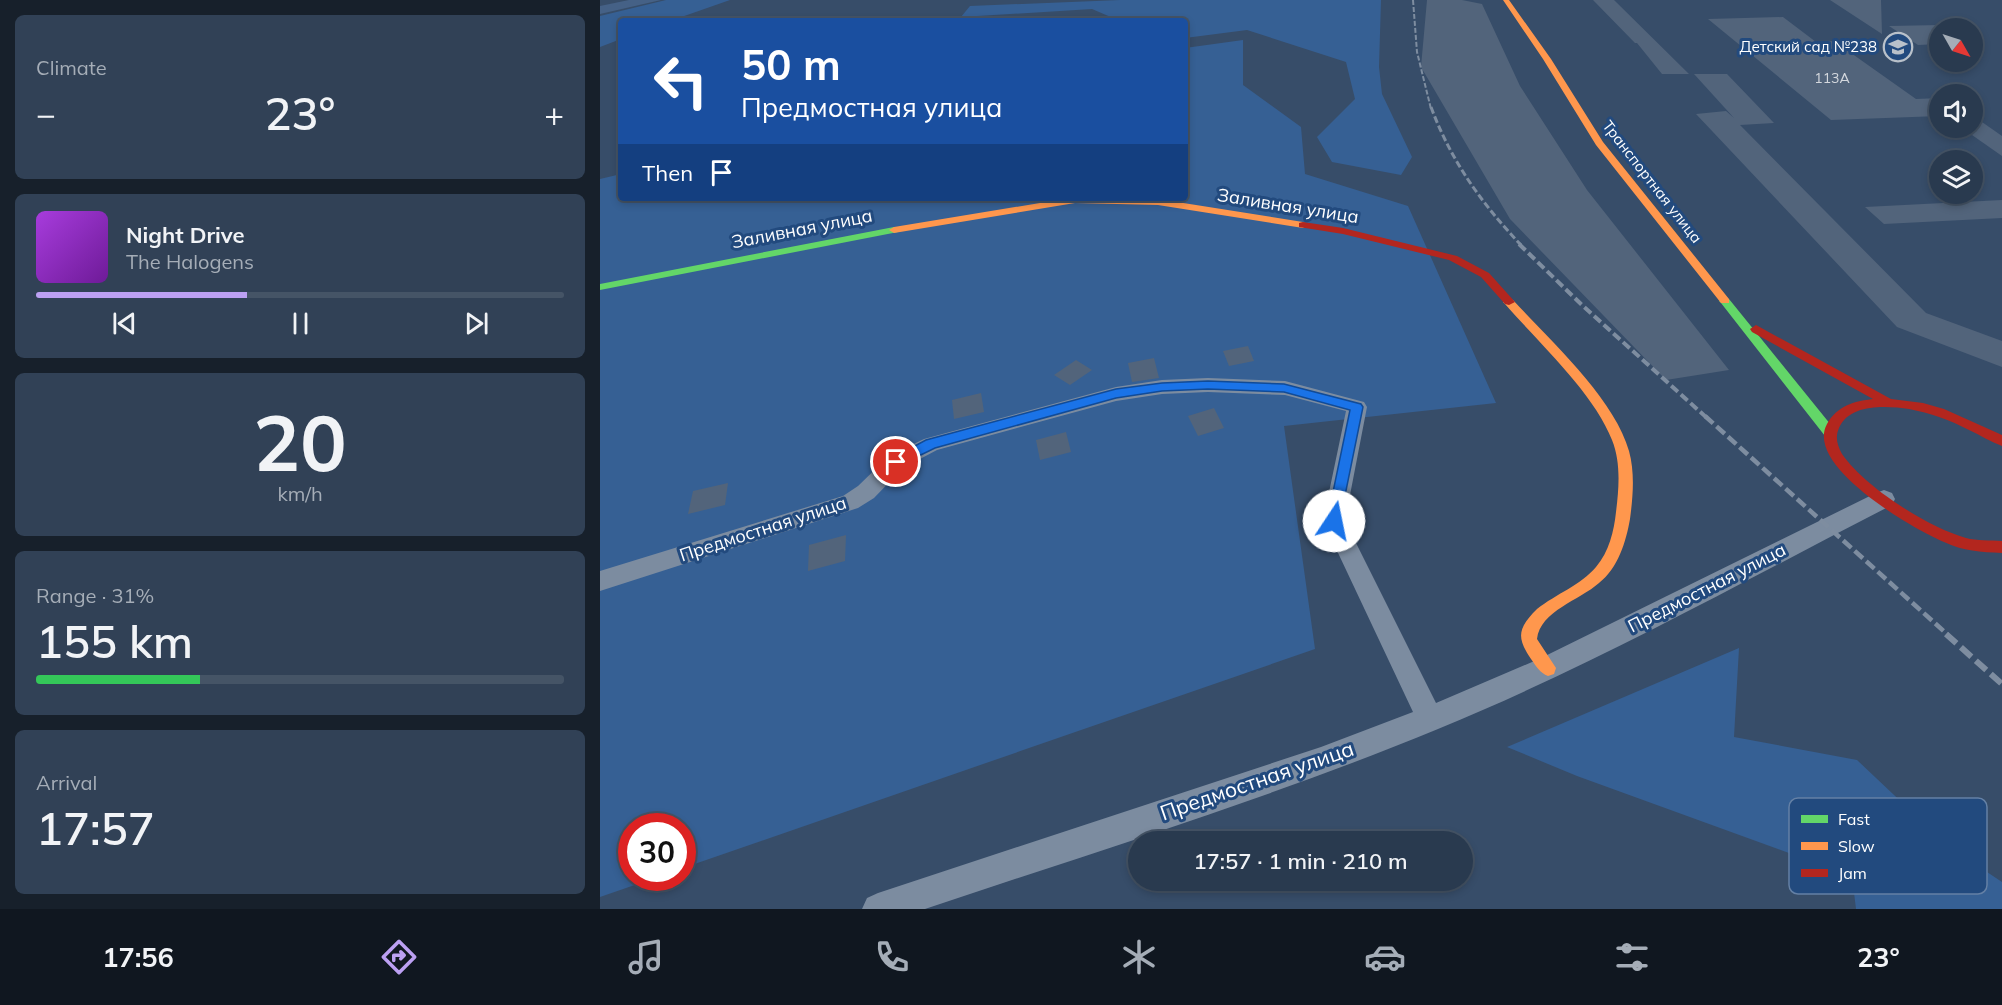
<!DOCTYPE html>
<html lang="en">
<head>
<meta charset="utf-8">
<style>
  :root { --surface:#293a4f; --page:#314156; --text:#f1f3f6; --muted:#a5adb7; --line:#455466; --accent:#bca0f2 }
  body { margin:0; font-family:Mulish,sans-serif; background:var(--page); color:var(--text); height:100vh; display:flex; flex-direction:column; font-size:22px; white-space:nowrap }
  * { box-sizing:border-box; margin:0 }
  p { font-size:20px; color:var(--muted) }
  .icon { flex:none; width:33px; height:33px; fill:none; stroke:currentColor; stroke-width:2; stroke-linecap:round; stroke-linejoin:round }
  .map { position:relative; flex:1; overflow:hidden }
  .drawer { display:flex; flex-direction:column; gap:15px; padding:15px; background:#17202b; width:600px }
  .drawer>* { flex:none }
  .top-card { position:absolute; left:18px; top:18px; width:570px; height:183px; border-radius:6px; box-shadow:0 3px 9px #0003,0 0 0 2px var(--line); background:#1a4fa0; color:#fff; overflow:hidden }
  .needle { width:39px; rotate:129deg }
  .tools { position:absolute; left:1329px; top:18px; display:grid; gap:12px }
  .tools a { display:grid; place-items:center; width:54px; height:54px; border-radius:50%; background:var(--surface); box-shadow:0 3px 9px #0003,0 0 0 2px var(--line); font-size:30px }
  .speed { position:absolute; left:18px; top:813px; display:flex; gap:12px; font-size:30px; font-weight:700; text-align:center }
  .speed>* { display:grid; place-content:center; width:78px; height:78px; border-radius:50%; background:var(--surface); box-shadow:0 3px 9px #0003,0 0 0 2px var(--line); line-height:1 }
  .speed .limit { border:9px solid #d22; background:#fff; color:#111 }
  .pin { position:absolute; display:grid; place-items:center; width:51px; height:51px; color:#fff; margin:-26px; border:3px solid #fff; border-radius:50%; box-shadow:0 2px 6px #0007 }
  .me { position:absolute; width:66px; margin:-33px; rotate:11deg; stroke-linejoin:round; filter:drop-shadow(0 0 4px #0008) }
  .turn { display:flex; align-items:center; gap:21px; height:126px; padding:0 24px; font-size:27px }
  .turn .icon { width:78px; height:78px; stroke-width:2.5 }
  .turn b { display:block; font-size:42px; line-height:51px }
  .then { display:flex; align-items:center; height:57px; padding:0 24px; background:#0003; gap:12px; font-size:22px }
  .big { font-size:45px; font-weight:600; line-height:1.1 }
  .drawer .tile { flex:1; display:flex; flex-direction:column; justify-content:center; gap:9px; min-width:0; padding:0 21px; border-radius:9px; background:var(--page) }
  .drawer .dial { align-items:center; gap:0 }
  .dial b { font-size:78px; line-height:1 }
  .song { display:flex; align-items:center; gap:18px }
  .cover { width:72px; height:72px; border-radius:9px; background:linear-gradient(135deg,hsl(280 70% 55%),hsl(280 70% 35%)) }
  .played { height:6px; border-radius:3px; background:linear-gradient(90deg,var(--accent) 40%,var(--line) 40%) }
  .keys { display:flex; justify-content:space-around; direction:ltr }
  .heat { display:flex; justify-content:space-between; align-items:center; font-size:33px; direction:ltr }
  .charge { height:9px; border-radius:4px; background:linear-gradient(90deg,#34c759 31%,var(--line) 0) }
  .trip { position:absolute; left:528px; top:831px; width:345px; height:60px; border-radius:30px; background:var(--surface); box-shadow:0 3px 9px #0003,0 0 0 2px var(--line); font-weight:600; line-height:60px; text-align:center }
  .menu { display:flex; height:96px; justify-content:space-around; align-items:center; background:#101720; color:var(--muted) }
  .menu .icon { width:42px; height:42px }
  .menu .current { color:var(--accent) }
  .menu b { font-size:27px; color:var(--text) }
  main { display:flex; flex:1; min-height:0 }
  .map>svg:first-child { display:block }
</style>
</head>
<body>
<main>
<section class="drawer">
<div class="tile"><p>Climate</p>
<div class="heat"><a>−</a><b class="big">23°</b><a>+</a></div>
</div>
<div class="tile">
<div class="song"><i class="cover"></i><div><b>Night Drive</b><p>The Halogens</p></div></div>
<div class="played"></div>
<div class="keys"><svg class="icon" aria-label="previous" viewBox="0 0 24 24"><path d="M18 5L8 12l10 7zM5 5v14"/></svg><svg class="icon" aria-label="pause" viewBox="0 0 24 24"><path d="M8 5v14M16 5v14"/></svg><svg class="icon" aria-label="next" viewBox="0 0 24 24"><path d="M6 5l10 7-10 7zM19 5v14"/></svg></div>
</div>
<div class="tile dial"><b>20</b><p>km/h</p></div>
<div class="tile"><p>Range · 31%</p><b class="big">155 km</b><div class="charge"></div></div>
<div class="tile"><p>Arrival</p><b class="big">17:57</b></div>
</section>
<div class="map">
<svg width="1402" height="909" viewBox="0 0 1402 909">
  <rect width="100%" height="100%" fill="#374d69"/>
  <g fill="#366094">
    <path d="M66 0H130L70 21H21V39L0 47V16Z"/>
    <path d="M520 0H781L779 67 782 94 812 157 801 175 732 162 717 137 755 99 746 62 647 30 585 38V21H520L492 9 361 17 370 6Z"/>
    <path d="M643 40V85L701 127 705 174 808 206 896 403 684 426 715 649 83 868 82 826H32V878H55L0 897V179L21 174V198H585V48Z"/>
    <path d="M1139 648 1134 737 1257 760 1348 846 1402 882V909H1256L1252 876 977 776 907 747Z"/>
  </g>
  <path fill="#456186" d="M29 0H61L0 14V6Z"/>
  <g fill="#52647b">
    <path d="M827 0H862L882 4 920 86 987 190 1129 370 1066 380 910 219 821 67Z"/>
    <path d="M993 0H1014L1089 74H1062L1037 43H1035Z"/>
    <path d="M1230 0H1281L1282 34Z"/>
    <path d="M1183 17 1216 42 1234 41 1316 99 1340 98V116L1231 120 1108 19Z"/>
    <path d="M1340 25V44L1318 45 1289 26Z"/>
    <path d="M1094 74H1127L1174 123 1140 125 1326 313 1402 341V367L1297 327 1096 114 1126 111 1134 118Z"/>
    <path d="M1372 115 1402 136V156L1372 135Z"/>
    <path d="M1402 200V218L1284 224 1265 207Z"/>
    <path d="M648 346 654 361 629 366 623 351Z"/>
    <path d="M554 358 559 378 532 382 528 363Z"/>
    <path d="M476 360 492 370 470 385 454 375Z"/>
    <path d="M381 393 384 412 354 419 352 400Z"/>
    <path d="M614 408 624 428 598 436 588 416Z"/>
    <path d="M466 432 471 452 440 460 436 440Z"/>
    <path d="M128 483 125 505 88 514 93 491Z"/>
    <path d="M246 535 245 561 208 571 209 545Z"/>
  </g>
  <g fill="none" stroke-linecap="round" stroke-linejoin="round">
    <path fill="#7c8ca0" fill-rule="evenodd" d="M608 378 685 381 764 402 767 407 745 521 836 703 939 659 1276 493 1284 490 1292 493 1295 499 1292 505C1142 582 994 665 838 729 671 798 497 851 325 909H262L267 898 278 893 721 747 813 712 723 521 746 411 685 395 608 392 562 394 516 401 337 450 303 468 274 498 258 508 0 591V571L243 496 258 486 289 456 324 439 516 387 562 380Z"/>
    <g fill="#63d668" fill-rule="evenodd">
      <path d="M294 227 299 230 298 232 0 290V284Z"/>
      <path d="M1125 298 1129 299 1235 430 1237 433 1235 436H1225L1121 303 1119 301Z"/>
    </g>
    <g fill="#ff974d" fill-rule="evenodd">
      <path d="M903 0H909L951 59 1003 142 1129 299V303H1121L996 145 943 59Z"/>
      <path d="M470 198 558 199 703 222 708 225 703 228 558 205 475 203 294 233 289 230 294 227Z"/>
      <path d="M909 299 913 300C949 339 1015 399 1029 451 1035 473 1033 496 1030 519 1026 542 1018 568 999 583 980 600 940 611 937 639L956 668 954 674 948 676C940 673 936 666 931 659 916 637 918 628 937 609 956 594 981 585 996 567 1009 552 1014 531 1016 512 1019 488 1021 462 1012 440 994 393 938 342 905 304L903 302Z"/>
    </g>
    <g fill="#b3261e" fill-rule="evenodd">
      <path d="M703 222 743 228 857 256 889 273 915 302 909 305 905 304 881 277 849 260 743 234 699 227V223Z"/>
      <path d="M1156 325 1291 399 1323 403 1344 409 1402 435V446C1391 442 1380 435 1369 430 1350 420 1330 413 1309 409 1287 406 1250 403 1239 428 1235 437 1237 445 1242 454 1265 487 1327 527 1366 538 1377 541 1390 540 1402 541V553C1381 552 1363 551 1344 542 1313 529 1204 466 1227 424 1237 406 1254 401 1273 399L1152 332 1150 329Z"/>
    </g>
    <path stroke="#7e8da0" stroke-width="2" stroke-dasharray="5 2" stroke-linecap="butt" d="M813 0 817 52 831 109"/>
    <path stroke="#7e8da0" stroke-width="3" stroke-dasharray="7 3" stroke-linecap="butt" d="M831 107C851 161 882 204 921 245"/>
    <path stroke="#7e8da0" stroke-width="4" stroke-dasharray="9 4" stroke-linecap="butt" d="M919 244 983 306 1107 418"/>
    <path stroke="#7e8da0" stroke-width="4.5" stroke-dasharray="11 4.5" stroke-linecap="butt" d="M1105 416 1348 635"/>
    <path stroke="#7e8da0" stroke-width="6" stroke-dasharray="14 6" stroke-linecap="butt" d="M1346 634 1402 684"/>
  </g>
  <path fill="#1a73e8" stroke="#114b97" stroke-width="1.5" d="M608 381 684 384 761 404 763 407 739 525H729L727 521 750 410 684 392 608 389 562 391 516 398 335 448 296 467 290 462 292 458 326 440 516 389 562 383Z"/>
  <defs>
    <g id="school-ring" transform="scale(1.5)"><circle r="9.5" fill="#224a7e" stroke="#b9c1ca" stroke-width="1.5"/><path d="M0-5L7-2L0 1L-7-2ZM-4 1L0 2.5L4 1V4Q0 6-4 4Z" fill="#b9c1ca"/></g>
  </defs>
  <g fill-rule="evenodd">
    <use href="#school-ring" x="1298" y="47"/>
  </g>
  <g text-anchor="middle" stroke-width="6" stroke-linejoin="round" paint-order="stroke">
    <g font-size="14" fill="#d4d8de">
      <text x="1232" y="83">113А</text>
    </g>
    <g font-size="15" fill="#fff" stroke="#224a7e" text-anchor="end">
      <text x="1277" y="52">Детский сад №238</text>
    </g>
    <g font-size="15" fill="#fff" stroke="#224a7e">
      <text transform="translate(1052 182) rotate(52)" y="5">Транспортная улица</text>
    </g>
    <g font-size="18" fill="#fff" stroke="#224a7e">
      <text transform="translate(688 206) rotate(9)" y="6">Заливная улица</text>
      <text transform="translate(202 229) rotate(-11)" y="6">Заливная улица</text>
      <text transform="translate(163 529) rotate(-18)" y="6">Предмостная улица</text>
      <text transform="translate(1107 588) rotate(-27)" y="6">Предмостная улица</text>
    </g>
    <g font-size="21" fill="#fff" stroke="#224a7e">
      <text transform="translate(657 781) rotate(-19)" y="7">Предмостная улица</text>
    </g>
  </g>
  <rect x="1189" y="798" width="198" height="96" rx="9" fill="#224a7e" stroke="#6480a5" stroke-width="1.5"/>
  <rect x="1201" y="815" width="27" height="8" fill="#63d668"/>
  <rect x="1201" y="842" width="27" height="8" fill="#ff974d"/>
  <rect x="1201" y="869" width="27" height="8" fill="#b3261e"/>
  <g font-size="16" fill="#fff">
    <text x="1238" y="825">Fast</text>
    <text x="1238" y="852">Slow</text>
    <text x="1238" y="879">Jam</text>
  </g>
</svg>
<div class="tools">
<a><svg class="needle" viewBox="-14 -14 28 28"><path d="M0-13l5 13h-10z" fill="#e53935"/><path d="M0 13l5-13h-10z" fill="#a5adb7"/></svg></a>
<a><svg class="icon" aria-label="sound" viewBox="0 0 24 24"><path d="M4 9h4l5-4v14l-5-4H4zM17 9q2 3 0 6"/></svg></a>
<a><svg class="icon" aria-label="layers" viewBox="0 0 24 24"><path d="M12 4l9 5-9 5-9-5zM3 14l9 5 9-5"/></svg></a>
</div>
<div class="speed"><div class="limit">30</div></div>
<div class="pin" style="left:296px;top:462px;background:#d93025"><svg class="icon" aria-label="arrive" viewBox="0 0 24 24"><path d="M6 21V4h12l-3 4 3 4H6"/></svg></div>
<svg class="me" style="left:734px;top:521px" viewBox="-20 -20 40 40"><circle r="19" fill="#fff"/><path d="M0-13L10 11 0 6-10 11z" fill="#1a73e8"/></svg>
<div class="trip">17:57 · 1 min · 210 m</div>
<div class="top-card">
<div class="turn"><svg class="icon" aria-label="left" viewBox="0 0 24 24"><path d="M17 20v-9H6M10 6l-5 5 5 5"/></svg><div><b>50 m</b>Предмостная улица</div></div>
<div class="then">Then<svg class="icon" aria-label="arrive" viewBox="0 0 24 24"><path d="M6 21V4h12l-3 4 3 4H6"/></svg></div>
</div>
</div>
</main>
<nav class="menu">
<b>17:56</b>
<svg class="icon current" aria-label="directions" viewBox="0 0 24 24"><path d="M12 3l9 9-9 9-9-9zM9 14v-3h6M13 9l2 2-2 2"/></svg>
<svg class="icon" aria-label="music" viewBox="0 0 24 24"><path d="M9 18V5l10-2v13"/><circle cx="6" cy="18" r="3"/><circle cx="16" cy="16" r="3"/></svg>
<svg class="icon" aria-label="phone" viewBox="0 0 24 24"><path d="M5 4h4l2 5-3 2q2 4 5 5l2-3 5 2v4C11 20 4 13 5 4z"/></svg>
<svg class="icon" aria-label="climate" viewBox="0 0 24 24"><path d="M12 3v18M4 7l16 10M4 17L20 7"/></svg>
<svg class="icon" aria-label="car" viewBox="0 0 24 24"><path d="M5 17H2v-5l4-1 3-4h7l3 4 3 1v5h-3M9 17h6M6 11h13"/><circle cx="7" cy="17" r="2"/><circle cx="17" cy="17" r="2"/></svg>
<svg class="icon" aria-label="filters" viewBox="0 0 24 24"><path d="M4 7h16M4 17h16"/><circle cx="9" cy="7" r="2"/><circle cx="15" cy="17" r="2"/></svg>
<b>23°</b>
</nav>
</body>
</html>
